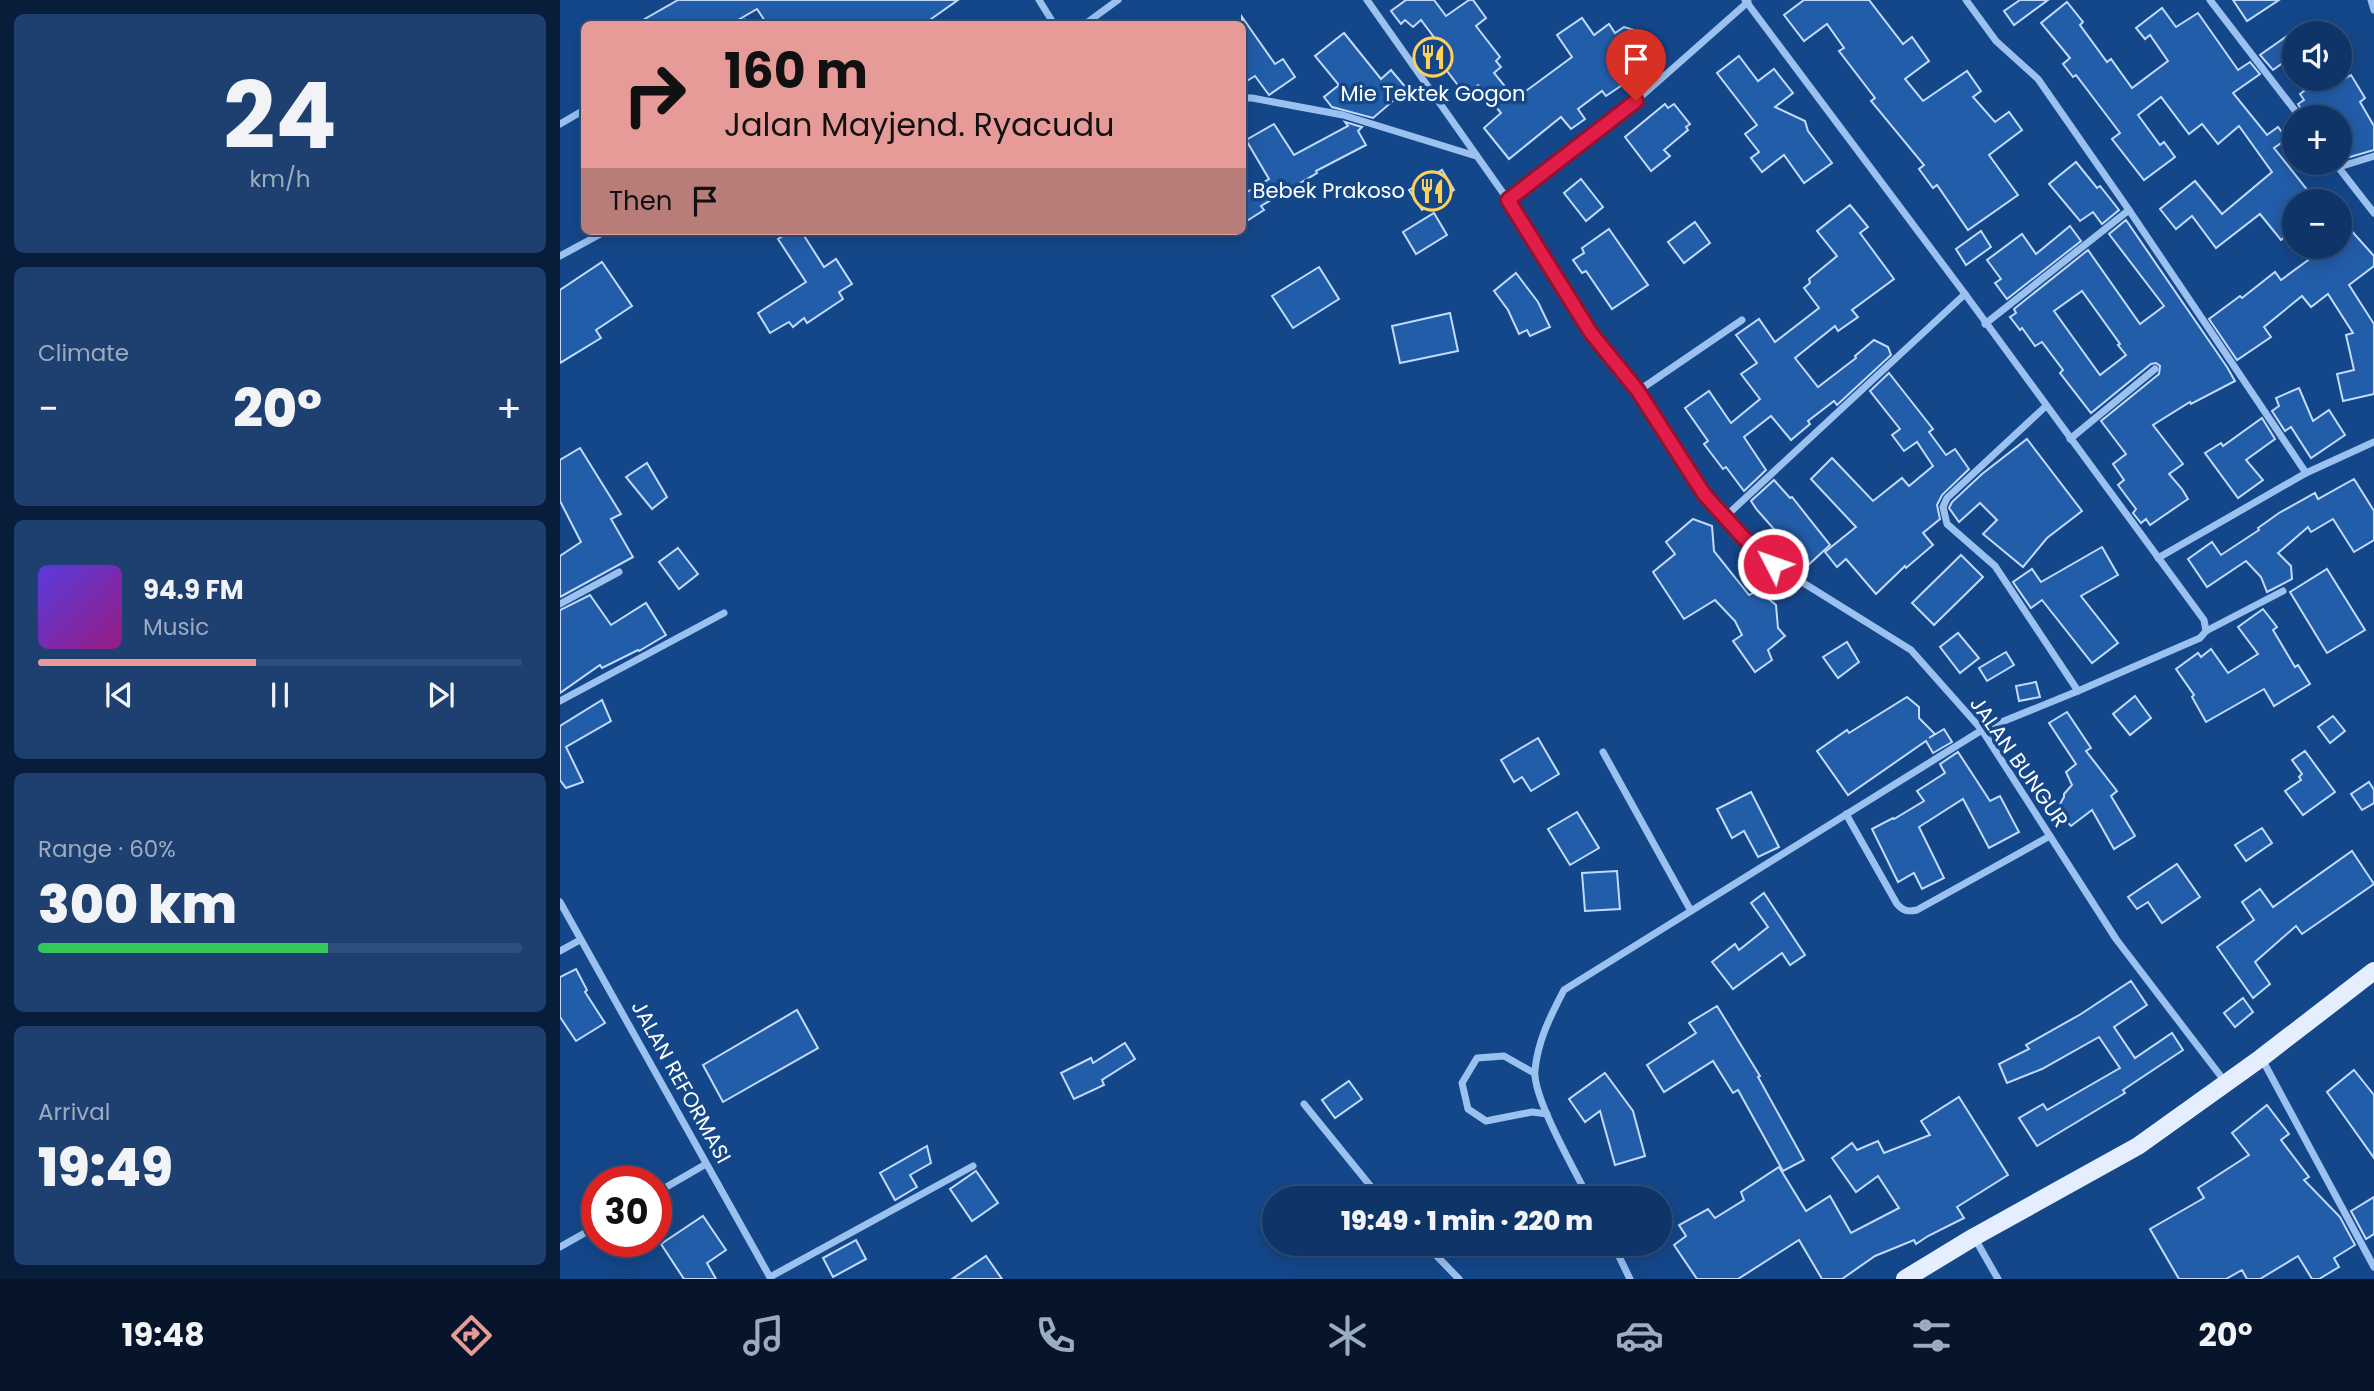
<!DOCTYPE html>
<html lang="en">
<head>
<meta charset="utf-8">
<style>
  :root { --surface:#0f3568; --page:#1d4071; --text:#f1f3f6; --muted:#9babc0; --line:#2f507c; --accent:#e69b98 }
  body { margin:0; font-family:Poppins,sans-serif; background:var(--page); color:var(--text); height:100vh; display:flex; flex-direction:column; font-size:26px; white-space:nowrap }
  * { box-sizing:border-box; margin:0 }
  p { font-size:23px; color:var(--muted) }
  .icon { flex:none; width:38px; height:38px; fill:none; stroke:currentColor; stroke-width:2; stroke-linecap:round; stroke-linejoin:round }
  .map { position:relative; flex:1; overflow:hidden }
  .sheet { display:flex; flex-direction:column; gap:14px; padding:14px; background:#081d39; width:560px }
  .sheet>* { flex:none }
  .hud { position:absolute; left:21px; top:21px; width:665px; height:214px; border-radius:10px; box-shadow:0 4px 18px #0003,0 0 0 2px var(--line); background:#e69b98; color:#111; overflow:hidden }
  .controls { position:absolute; left:1722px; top:21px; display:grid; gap:14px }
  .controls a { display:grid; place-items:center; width:70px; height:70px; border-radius:50%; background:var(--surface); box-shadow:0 4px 18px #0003,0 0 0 2px var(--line); font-size:35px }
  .speed { position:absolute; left:21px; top:1166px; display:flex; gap:14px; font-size:35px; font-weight:700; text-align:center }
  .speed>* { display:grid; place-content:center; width:91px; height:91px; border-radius:50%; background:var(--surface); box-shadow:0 4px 18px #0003,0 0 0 2px var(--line); line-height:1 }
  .speed .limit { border:10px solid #d22; background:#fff; color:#111 }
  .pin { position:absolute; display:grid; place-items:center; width:60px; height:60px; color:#fff; margin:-72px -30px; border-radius:50% 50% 50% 0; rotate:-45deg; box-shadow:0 0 7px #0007 }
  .pin .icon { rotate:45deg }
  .me { position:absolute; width:77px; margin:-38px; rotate:311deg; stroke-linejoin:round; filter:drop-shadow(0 0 5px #0008) }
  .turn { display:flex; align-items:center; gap:24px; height:147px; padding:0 28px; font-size:32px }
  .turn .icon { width:91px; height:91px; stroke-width:2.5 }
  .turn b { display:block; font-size:49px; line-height:60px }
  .then { display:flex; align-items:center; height:66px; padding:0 28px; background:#0003; gap:14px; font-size:26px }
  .big { font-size:52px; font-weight:800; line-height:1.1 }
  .sheet .card { flex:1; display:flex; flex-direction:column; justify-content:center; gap:10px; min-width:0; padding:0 24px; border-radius:10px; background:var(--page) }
  .sheet .dial { align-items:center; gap:0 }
  .dial b { font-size:91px; line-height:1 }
  .song { display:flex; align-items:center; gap:21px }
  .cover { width:84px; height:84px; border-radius:10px; background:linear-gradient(135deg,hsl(250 70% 55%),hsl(310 70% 35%)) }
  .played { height:7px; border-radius:4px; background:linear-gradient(90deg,var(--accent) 45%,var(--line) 45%) }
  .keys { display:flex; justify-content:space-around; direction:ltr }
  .heat { display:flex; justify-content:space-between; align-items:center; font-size:38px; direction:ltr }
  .charge { height:10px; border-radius:5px; background:linear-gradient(90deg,#34c759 60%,var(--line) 0) }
  .trip { position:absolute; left:702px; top:1186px; width:410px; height:70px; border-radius:35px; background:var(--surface); box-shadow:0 4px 18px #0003,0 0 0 2px var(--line); font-weight:800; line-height:70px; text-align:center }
  .dock { display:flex; height:112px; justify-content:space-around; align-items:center; background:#06152a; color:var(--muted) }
  .dock .icon { width:49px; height:49px }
  .dock .current { color:var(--accent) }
  .dock b { font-size:32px; color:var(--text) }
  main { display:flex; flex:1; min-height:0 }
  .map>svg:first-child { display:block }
</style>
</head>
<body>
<main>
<section class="sheet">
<div class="card dial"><b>24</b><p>km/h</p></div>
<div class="card"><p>Climate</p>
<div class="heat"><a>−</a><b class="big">20°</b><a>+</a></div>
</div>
<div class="card">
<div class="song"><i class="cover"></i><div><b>94.9 FM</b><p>Music</p></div></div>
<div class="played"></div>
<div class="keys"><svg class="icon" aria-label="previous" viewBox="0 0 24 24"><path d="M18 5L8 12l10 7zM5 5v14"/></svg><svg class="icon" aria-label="pause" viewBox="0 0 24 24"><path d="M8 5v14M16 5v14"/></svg><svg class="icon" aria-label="next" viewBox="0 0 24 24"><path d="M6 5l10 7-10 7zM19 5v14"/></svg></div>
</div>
<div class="card"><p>Range · 60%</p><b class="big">300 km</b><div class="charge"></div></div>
<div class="card"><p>Arrival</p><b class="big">19:49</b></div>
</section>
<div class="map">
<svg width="1814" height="1279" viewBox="0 0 1814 1279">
  <rect width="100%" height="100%" fill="#14478a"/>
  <g fill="#225da9" stroke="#c2dbfb" stroke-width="2" fill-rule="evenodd">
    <path d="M118 0H398L364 24H207L197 9 171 24H76Z"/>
    <path d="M846 0H874L886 16 909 0H913L926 18 916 26 940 57 936 61 941 67 934 73 955 99 1012 57 997 35 1022 18 1034 35 1049 24 1055 33 1064 27 1078 31 1087 44 1080 49 1086 58 1066 72 1071 79 1046 96 1042 91 1018 109 1025 119 1011 129 1001 117 949 159 924 128 941 113 918 85 910 91 905 85 900 88 871 50 879 44 861 20 853 27 845 20 841 24 831 11Z"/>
    <path d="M1244 0H1309L1343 44 1352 37 1369 61 1345 79 1363 101 1407 71 1421 91 1413 97 1435 122 1449 112 1462 130 1429 155 1458 195 1408 230 1377 185 1373 188 1359 169 1364 165 1311 101 1315 98 1279 51 1284 48 1267 24 1244 41 1224 15Z"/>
    <path d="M1460 0H1488L1454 25 1444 11Z"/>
    <path d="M1673 0H1719L1687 21Z"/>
    <path d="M1507 2 1523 22 1520 25 1547 62 1551 59 1572 88 1608 61 1590 35 1585 39 1576 28 1602 8 1616 27 1638 13 1678 70 1690 62 1700 74 1673 93 1707 135 1718 127 1727 139 1714 148 1756 201H1734V228L1721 240 1700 214 1656 248 1632 216 1616 229 1600 209 1635 181 1662 214 1712 172 1679 126 1658 144 1642 124 1629 134 1601 97 1578 115 1600 145 1604 142 1615 157 1584 180 1552 139 1560 133 1516 75 1513 77 1503 64 1510 58 1481 23Z"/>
    <path d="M682 17 715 64 723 59 735 77 709 95 695 76 682 84Z"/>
    <path d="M1734 31V77L1724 62 1713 70 1700 55Z"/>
    <path d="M784 33 821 79 831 70 847 89 813 118 772 107 764 97 779 85 755 56Z"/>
    <path d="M1179 56 1198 81 1214 69 1233 93 1215 107 1245 121 1248 131 1272 163 1244 183 1224 155 1202 172 1191 158 1199 152 1185 134 1197 125 1157 73Z"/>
    <path d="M1791 75 1805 98 1800 102 1814 126V150L1790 157 1780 138V117H1746L1738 104 1744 100 1740 94 1744 91 1735 79H1763L1769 88Z"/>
    <path d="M1105 104 1108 108 1114 104 1130 124 1126 127 1128 130 1104 150 1110 156 1091 171 1065 137Z"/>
    <path d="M785 122 802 127 798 131 806 145 756 171 757 173 701 206 704 210 682 224V195L709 179 686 140 714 124 734 155 788 126Z"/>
    <path d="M1516 162 1537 188 1540 186 1559 210 1542 224 1533 212 1520 221 1489 184Z"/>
    <path d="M882 170 894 190 862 210 849 190Z"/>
    <path d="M1021 179 1043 207 1026 221 1004 193Z"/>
    <path d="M1290 205 1308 227 1300 233 1334 279 1292 310 1298 317 1278 331 1275 326 1235 358 1258 387 1296 358 1295 356 1314 340 1328 347 1331 355 1277 405 1274 401 1248 421 1250 424 1231 440 1211 416 1184 437 1206 470 1184 491 1166 467 1163 469 1144 444 1148 441 1125 408 1149 391 1171 423 1200 399 1181 374 1197 363 1176 335 1199 319 1215 342 1259 308 1244 288 1250 283 1249 279 1277 256 1257 231Z"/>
    <path d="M874 213 887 235 856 254 843 232Z"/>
    <path d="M1780 218 1814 256V266L1789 285 1814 324V394L1783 401 1777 374 1794 370 1786 335 1793 333 1768 294 1751 307 1742 296 1704 327 1711 337 1677 360 1649 319 1680 296 1682 298 1715 272 1721 280 1766 247H1780Z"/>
    <path d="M1566 220 1667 367 1675 381 1631 404 1630 402 1593 425 1623 464 1609 474 1622 489 1628 499 1590 525 1586 519 1581 523 1573 513 1576 509 1558 485 1564 480 1553 464 1566 454 1541 421 1599 374 1600 366 1596 363 1591 364 1531 413 1500 373 1503 370 1482 342 1475 346 1462 328 1460 330 1450 317 1456 313 1454 309 1528 250 1580 324 1604 306 1549 234ZM1522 291 1560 344 1558 345 1566 355 1540 375 1494 311Z"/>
    <path d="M1135 222 1150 243 1124 263 1108 242Z"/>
    <path d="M1510 226 1521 241 1447 299 1435 283 1441 279 1427 260 1462 234 1476 254Z"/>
    <path d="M1049 229 1088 285 1052 309 1026 271 1022 273 1013 260 1024 253 1022 248Z"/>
    <path d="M231 231H241L264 267 276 259 292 284 279 292 283 299 247 323 244 318 233 327 229 322 210 333 198 313 246 282 218 239Z"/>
    <path d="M1421 231 1431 247 1406 265 1396 249Z"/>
    <path d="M42 262 72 306 36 330 41 338 0 363V290Z"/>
    <path d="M759 267 779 299 733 328 712 296Z"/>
    <path d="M956 273 978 302 990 327 970 336 967 330 959 334 948 310 934 291Z"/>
    <path d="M890 313 898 351 840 363 832 326Z"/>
    <path d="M1329 373 1373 429 1369 432 1386 455 1395 449 1409 469 1382 495 1377 505 1380 519 1363 533 1373 545 1346 568 1345 566 1316 594 1286 559 1277 567 1265 552 1296 527 1251 479 1272 458 1313 501 1342 478 1349 486 1373 466 1357 442 1344 451 1332 435 1340 429 1310 391Z"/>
    <path d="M1739 388 1753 421 1769 410 1785 435 1751 458 1731 427 1725 431 1712 411 1719 406 1716 398Z"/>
    <path d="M1702 418 1715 439 1686 460 1703 480 1678 498 1645 453 1661 443 1663 446Z"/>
    <path d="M1467 439 1522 511 1487 538 1463 567 1423 534 1437 520 1420 503 1399 522 1389 508 1392 502 1422 474Z"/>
    <path d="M20 448 61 514 51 519 73 557 0 597V556L21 542 0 501V460Z"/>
    <path d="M87 463 107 497 92 509 66 477Z"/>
    <path d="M1794 479 1814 511V540L1794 552 1773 519 1751 532 1748 527 1718 553 1731 566 1732 579 1707 592 1701 577 1686 561 1647 587 1628 559 1652 542 1661 555 1699 530 1698 528 1719 513 1755 493 1758 499Z"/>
    <path d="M1214 480 1230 498 1232 497 1270 545 1245 568 1229 562 1223 554 1228 549 1220 538 1221 537 1197 510 1191 501Z"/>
    <path d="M1133 519 1152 526 1154 551 1189 595 1198 590 1216 605 1218 628 1225 636 1208 650 1212 660 1195 672 1173 641 1182 635 1175 621 1155 600 1124 619 1093 572 1115 554 1106 542Z"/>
    <path d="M1542 547 1558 575 1521 596 1558 643 1532 663 1482 600 1471 608 1453 582 1472 569 1481 582Z"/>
    <path d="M118 548 138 574 119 589 99 562Z"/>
    <path d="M1401 555 1423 577 1374 625 1352 603Z"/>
    <path d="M1767 569 1805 630 1767 653 1730 592Z"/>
    <path d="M30 595 51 625 86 603 106 635 79 651 78 650 42 668 40 665 0 693V610Z"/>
    <path d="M1703 609 1717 627 1713 630 1735 667 1738 665 1750 684 1714 706 1704 689 1646 722 1632 697 1634 695 1616 669 1638 653 1641 657 1651 649 1668 673 1698 654 1678 627Z"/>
    <path d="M1398 633 1419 658 1400 673 1380 647Z"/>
    <path d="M1287 642 1299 662 1278 678 1263 657Z"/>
    <path d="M1446 652 1454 665 1427 681 1419 668Z"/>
    <path d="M1476 682 1480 697 1459 701 1456 686Z"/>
    <path d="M1575 696 1591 718 1570 735 1553 714Z"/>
    <path d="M1347 697 1359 707V718L1375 734 1369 738 1384 729 1392 742 1373 753 1366 741 1288 795 1257 751 1287 730 1289 733Z"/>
    <path d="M42 700 51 721 6 747 23 782 6 788 0 780V726Z"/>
    <path d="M1507 712 1531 748 1526 751 1557 791 1551 796 1575 836 1554 849 1532 810 1511 826 1499 813 1503 808 1500 804 1504 797V794L1512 785 1506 772 1516 764 1489 723Z"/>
    <path d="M1773 716 1785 731 1770 743 1758 727Z"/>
    <path d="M978 738 999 774 971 791 962 777 954 782 941 760Z"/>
    <path d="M1745 751 1775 792 1743 815 1725 791 1741 780 1739 777 1742 774 1732 760Z"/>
    <path d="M1398 752 1430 801 1440 796 1459 832 1429 848 1403 799 1359 827 1384 878 1362 889 1354 873 1338 882 1312 829 1333 818 1334 819 1364 801 1357 791 1385 773 1380 764Z"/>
    <path d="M1809 782 1814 790V803L1802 810 1791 794Z"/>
    <path d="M1191 792 1219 847 1198 857 1184 831 1172 838 1157 809Z"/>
    <path d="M1017 812 1039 848 1010 865 988 829Z"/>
    <path d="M1702 828 1712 843 1686 861 1675 845Z"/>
    <path d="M1792 851 1814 884 1742 934 1736 926 1695 962 1710 984 1693 998 1657 947 1694 920 1682 902 1700 889 1713 907Z"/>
    <path d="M1617 864 1640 897 1602 923 1588 902 1577 909 1568 897Z"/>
    <path d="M1057 871 1060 909 1025 911 1022 873Z"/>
    <path d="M1204 893 1245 955 1230 965 1222 953 1173 989 1152 962 1175 944 1179 950 1208 927 1191 903Z"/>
    <path d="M16 969 27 990 25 992 45 1023 16 1041 0 1017V977Z"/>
    <path d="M1571 981 1587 1005 1554 1027 1575 1058 1612 1033 1623 1050 1563 1090 1565 1093 1477 1146 1459 1118 1483 1104 1487 1110 1560 1068 1539 1037 1482 1069 1447 1083 1439 1064 1469 1049 1466 1045 1521 1014Z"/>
    <path d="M1683 998 1693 1012 1675 1027 1664 1013Z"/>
    <path d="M1157 1006 1200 1076 1198 1077 1244 1160 1223 1171 1178 1090 1173 1093 1153 1061 1104 1092 1087 1065 1136 1033 1129 1023Z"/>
    <path d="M237 1010 258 1048 163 1102 143 1065Z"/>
    <path d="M565 1043 575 1059 542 1080 544 1085 514 1099 501 1073 531 1058 533 1063Z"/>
    <path d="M1794 1070 1814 1095V1158L1767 1092Z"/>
    <path d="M1045 1073 1073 1111 1085 1156 1055 1165 1040 1111 1025 1122 1009 1099Z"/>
    <path d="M789 1081 802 1099 775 1118 762 1100Z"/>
    <path d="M1399 1097 1448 1175 1397 1207 1404 1218 1368 1236 1356 1244 1354 1240 1315 1256 1282 1279H1262L1239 1240 1178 1279H1137L1114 1245 1126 1236 1119 1225 1148 1209 1155 1218 1184 1200 1181 1192 1219 1167 1246 1211 1270 1196 1291 1233 1339 1208 1318 1176 1296 1192 1272 1158 1292 1143 1297 1150 1318 1141 1324 1153 1370 1135 1361 1121Z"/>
    <path d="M1707 1105 1729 1134 1721 1140 1749 1177 1744 1180 1780 1217 1795 1245 1774 1258 1779 1267 1759 1279H1752L1738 1256 1700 1279H1687L1682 1270 1666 1279H1619L1590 1229 1644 1198 1638 1188 1689 1155 1672 1133Z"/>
    <path d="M367 1146 371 1163 350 1175 357 1187 335 1200 320 1173Z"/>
    <path d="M416 1171 438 1203 412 1221 390 1189Z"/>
    <path d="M1814 1197V1234L1806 1239 1791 1211Z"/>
    <path d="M143 1216 166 1250 147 1263 156 1279H124L101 1244Z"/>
    <path d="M296 1240 306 1259 273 1277 263 1258Z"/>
    <path d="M426 1256 442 1279H392Z"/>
  </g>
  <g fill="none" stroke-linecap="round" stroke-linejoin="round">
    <g stroke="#9bc1f0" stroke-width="7">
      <path d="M479 0 494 24"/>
      <path d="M807 0 948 200 1031 333 1078 391 1144 494 1182 536 1213 564 1351 650 1422 730 1556 939 1666 1083"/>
      <path d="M1406 0 1436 41 1478 79 1569 210 1746 473"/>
      <path d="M1650 0 1740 117"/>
      <path d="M1811 0 1814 10"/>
      <path d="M181 24 185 22 188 24"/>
      <path d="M525 24 558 0"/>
      <path d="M682 98H692L783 115 916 156"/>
      <path d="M0 124 24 110"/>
      <path d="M1775 163 1814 213"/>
      <path d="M1779 167 1814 156"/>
      <path d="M948 200 1076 101 1188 2"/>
      <path d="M0 256 46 231"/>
      <path d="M1425 324 1569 210"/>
      <path d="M1078 391 1182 320"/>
      <path d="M1486 406 1387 498 1383 507 1387 524 1435 566 1518 691"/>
      <path d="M1510 439 1595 369"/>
      <path d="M1165 517 1405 294"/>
      <path d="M1598 558 1746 473 1814 442"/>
      <path d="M0 604 59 572"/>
      <path d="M1646 631 1723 591"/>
      <path d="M0 701 164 613"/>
      <path d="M1043 752 1131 911"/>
      <path d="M1286 814 1337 904C1343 911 1348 912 1357 910L1490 836"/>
      <path d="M0 902 211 1279"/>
      <path d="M0 951 20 940"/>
      <path d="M1702 1059 1814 1267"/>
      <path d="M974 1073 944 1056 917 1058 902 1083 908 1109 926 1121 972 1112 987 1114"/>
      <path d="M744 1104 821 1199"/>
      <path d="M96 1193 146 1164"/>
      <path d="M1029 1199C1016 1172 972 1097 975 1070 978 1040 990 1017 1004 990L1422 730 1518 691 1640 638 1646 631 1644 620 1405 294 1185 0"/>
      <path d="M1414 1237 1438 1279"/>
      <path d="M865 1244 899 1279"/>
      <path d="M1053 1244 1070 1279"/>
      <path d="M0 1247 37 1226"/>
      <path d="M210 1277 413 1166"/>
    </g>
    <path stroke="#e4eeff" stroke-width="18" d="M1345 1279 1414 1237 1578 1146 1701 1058 1814 971"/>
  </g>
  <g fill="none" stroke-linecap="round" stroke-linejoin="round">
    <g stroke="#92132f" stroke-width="18">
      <path id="route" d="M1076 101 948 200 1031 333 1078 391 1144 494 1182 536 1213 564"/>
    </g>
    <use href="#route" stroke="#e11d48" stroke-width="12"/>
  </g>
  <defs>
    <g id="restaurant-ring" transform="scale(2.0125)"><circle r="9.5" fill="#14478a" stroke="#ffd05a" stroke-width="1.5"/><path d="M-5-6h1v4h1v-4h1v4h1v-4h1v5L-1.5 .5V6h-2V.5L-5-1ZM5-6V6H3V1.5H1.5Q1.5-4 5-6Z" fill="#ffd05a"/></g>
  </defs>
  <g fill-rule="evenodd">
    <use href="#restaurant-ring" x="873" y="57"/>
    <use href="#restaurant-ring" x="872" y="191"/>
  </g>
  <g text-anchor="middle" stroke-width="7" stroke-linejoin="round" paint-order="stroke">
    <g font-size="21" fill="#fff" stroke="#14478a">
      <text x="873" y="101">Mie Tektek Gogon</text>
      <text x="845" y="198" text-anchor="end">Bebek Prakoso</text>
    </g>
    <g font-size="21" fill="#fff" stroke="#14478a">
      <text transform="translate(1459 762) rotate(55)" y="7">JALAN BUNGUR</text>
      <text transform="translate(121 1082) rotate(61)" y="7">JALAN REFORMASI</text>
    </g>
  </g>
</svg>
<div class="controls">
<a><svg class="icon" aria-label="sound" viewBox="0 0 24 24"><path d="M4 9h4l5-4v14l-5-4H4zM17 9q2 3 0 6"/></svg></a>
<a>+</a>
<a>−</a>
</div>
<div class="speed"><div class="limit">30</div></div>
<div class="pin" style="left:1076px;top:101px;background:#d93025"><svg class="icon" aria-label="arrive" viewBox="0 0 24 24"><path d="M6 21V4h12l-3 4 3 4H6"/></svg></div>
<svg class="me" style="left:1213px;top:564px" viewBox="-20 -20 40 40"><circle r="17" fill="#e11d48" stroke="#fff" stroke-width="3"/><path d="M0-11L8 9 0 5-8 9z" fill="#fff"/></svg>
<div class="trip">19:49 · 1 min · 220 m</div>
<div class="hud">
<div class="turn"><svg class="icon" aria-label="right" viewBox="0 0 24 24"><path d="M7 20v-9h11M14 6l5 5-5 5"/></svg><div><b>160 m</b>Jalan Mayjend. Ryacudu</div></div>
<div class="then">Then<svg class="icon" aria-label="arrive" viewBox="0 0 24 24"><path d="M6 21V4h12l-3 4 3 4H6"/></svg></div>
</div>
</div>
</main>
<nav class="dock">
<b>19:48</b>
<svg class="icon current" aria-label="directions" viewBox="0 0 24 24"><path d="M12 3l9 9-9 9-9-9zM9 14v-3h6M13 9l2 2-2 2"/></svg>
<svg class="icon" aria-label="music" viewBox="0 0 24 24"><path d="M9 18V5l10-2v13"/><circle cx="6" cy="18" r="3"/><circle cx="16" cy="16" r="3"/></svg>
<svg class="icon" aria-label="phone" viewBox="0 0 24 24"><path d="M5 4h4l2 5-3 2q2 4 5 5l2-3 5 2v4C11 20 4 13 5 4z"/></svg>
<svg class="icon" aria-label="climate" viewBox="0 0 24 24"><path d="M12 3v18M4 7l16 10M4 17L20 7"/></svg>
<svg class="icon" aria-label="car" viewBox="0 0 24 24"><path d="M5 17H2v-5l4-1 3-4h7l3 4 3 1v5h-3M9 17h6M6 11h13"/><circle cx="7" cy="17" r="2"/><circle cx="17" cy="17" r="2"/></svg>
<svg class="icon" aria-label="filters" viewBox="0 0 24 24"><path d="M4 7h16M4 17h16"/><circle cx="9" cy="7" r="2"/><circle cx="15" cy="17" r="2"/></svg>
<b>20°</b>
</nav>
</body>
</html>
